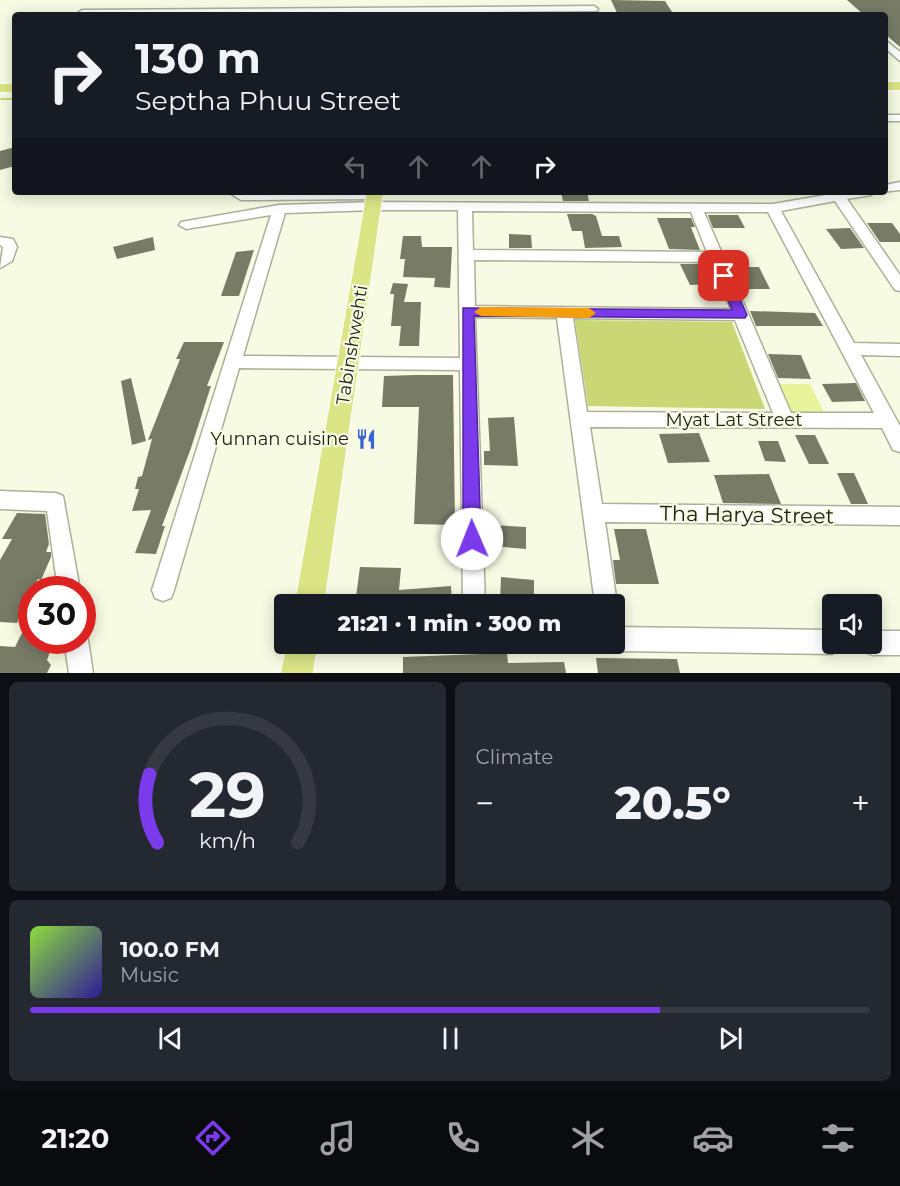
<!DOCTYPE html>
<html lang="en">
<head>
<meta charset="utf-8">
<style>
  :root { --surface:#171b24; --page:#242831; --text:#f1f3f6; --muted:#9ea1a6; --line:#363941; --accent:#7c3aed }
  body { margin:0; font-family:Montserrat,sans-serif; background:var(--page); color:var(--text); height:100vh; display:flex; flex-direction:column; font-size:22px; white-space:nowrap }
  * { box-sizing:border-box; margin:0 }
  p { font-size:20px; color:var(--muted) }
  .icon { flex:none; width:33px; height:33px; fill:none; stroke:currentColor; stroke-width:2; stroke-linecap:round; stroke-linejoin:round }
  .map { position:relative; height:673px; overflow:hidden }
  .drawer { display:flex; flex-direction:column; gap:9px; padding:9px; background:#0d0f14; flex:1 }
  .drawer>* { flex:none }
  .hud { position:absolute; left:12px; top:12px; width:876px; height:183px; border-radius:6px; box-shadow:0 3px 15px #0003; background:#171b24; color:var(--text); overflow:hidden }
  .tools { position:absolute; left:822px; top:594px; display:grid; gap:12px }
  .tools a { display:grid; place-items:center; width:60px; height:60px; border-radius:6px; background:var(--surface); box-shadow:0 3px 15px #0003; font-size:30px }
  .speed { position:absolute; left:18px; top:576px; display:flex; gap:12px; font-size:30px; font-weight:700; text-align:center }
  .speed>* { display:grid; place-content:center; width:78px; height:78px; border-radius:50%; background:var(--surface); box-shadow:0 3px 15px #0003; line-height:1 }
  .speed .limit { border:9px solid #d22; background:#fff; color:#111 }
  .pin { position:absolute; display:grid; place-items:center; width:51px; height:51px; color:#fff; margin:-26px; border-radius:12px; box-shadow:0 3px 9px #0006 }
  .me { position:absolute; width:66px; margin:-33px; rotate:359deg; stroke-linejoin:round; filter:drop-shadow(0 0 4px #0008) }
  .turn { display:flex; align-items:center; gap:21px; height:126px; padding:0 24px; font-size:27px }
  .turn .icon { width:78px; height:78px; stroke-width:2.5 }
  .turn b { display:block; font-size:42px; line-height:51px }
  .lanes { display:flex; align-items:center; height:57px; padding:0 24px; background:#0003; justify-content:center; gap:30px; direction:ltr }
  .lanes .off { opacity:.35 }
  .big { font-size:45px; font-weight:800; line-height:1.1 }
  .drawer .card { flex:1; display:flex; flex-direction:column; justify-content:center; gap:9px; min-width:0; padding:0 21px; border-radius:9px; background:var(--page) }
  .drawer .dial { align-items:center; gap:0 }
  .dial svg { height:156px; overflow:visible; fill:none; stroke:var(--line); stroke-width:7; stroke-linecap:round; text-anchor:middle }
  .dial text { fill:var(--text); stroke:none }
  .song { display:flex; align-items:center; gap:18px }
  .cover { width:72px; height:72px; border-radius:9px; background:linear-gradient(135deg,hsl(90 70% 55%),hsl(250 70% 35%)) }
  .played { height:6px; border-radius:3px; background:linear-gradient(90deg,var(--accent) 75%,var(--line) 75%) }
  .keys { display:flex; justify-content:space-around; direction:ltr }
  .heat { display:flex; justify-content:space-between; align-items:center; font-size:33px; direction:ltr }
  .drawer .tiles { flex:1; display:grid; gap:9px; grid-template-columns:1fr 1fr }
  .card:last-child { grid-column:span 2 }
  .trip { position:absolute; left:274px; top:594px; width:351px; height:60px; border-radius:6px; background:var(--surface); box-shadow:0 3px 15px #0003; font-weight:800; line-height:60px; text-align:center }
  .dock { display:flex; height:96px; justify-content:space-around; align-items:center; background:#090b0e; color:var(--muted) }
  .dock .icon { width:42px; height:42px }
  .dock .on { color:var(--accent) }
  .dock b { font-size:27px; color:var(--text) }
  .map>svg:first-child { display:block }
</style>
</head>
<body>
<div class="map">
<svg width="900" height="673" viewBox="0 0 900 673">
  <rect width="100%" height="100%" fill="#f7fbe3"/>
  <path fill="#e7f49a" d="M777 384H810L824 413H790Z"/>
  <path fill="#cad775" d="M575 320 732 322 765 409 588 406Z"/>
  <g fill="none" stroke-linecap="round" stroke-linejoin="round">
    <path stroke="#cad775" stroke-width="2" d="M0 99H15"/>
  </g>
  <g fill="#787b66">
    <path d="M611 0 665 1 674 15H618Z"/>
    <path d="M847 0H900V47L885 34V15H864Z"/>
    <path d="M15 147V166L0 170V151Z"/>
    <path d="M561 192H587L589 201H563Z"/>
    <path d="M567 214H592L596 216 602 236H619L622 247 585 248 582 231H572Z"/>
    <path d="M708 215H738L745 228H713Z"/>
    <path d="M657 218H691L695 227H691L692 230 700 250 669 249Z"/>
    <path d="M867 223H892L900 234V242H880Z"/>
    <path d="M850 228 864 248 841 249 826 229Z"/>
    <path d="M509 234 531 235 532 248H509Z"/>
    <path d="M403 236H421L422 247H452L450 288 434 287 435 278 403 277 405 259H400Z"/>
    <path d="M153 237 155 250 117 259 113 247Z"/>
    <path d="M254 250 239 296H221L236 252Z"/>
    <path d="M680 264H701L712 284 690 285Z"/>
    <path d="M730 267H759L770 289H740Z"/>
    <path d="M393 283 408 284 404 302H421L419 346H399L401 326H391L394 294H390Z"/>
    <path d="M750 311 815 313 823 326H756Z"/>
    <path d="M184 342H224L207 386H211L191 448 162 526H165L156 554 135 553 151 510 132 511 139 489H135L138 477 142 476 152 439 148 440 180 359H176Z"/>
    <path d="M768 354 801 355 811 379 778 378Z"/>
    <path d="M415 375H453L455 525 414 524 419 407H382L384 376Z"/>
    <path d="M131 378 146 441 132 445 121 381Z"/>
    <path d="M856 383 865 401 832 402 822 384Z"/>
    <path d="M514 417 518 466 484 465V451H490L488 418Z"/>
    <path d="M699 433 710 462 668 463 659 434Z"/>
    <path d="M795 435H815L829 464H809Z"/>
    <path d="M758 441H778L786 462 765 461Z"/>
    <path d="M837 473H854L868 504H851Z"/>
    <path d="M769 474 781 504 723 503 714 475Z"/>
    <path d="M17 513 45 514 49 544 46 552H51V557L41 580 38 579 32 590 17 623 0 622V560L12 539H2Z"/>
    <path d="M493 525 526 527V549L492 546Z"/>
    <path d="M614 529H646L659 584H616L613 560H620Z"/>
    <path d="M360 567 401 568 399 590 451 586 452 604H355Z"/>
    <path d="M501 577 534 580V604L500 602Z"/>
    <path d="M32 613V640H54L47 660 51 665 47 673H0V646L15 647Z"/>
    <path d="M507 653 508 663 564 662 566 673H403V657Z"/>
    <path d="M596 658 677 659 680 673H598Z"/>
  </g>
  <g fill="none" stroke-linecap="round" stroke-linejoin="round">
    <g stroke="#acb099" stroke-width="3">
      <g id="minor">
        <path d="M594 6 598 9 597 11 162 15 78 13 82 10Z"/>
        <path d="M885 40 900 52V61L885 48Z"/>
        <rect x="885" y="115" width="15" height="6"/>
        <path d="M900 182V190L881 192H885V185Z"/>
        <path d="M228 192H379L382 195 375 199 241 200Z"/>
        <path d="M843 192H873L871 195 847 199 900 275V291L895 290 835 201 781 211 854 343 900 344V356L861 355 900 426V452L893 450 882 428 590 427 602 504 900 507V525L605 522 617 604 615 610V604H595L557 318 475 317 485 604H463L460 370 239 368 174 590 171 598 163 601 155 598 152 590 271 215 186 229 179 225 181 222 279 205 375 202 773 204ZM375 210H458L460 358 243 356 285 213ZM472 211 691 212 707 252 473 250ZM704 212H768L874 413H791ZM474 260 711 262 731 309 475 306ZM573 318 735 320 773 413 587 412Z"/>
        <path d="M0 237 13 239 17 247 12 261 0 268 3 247 0 245Z"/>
        <path d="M0 491 56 493 63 496 80 590H58L47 511 0 509Z"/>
        <path d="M615 627 832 630V644H843L840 650 832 654 615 651 607 647 605 644H615Z"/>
        <path d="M82 631 88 640 93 673H69L64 640H82Z"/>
        <path d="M872 631H900V655H872L864 651 860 644H872Z"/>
      </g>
    </g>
    <g stroke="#fff" stroke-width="2">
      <g id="major">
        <rect x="885" y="82" width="15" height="8"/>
        <rect x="0" y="84" width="15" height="8"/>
        <path d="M367 192H383L324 604H295Z"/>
        <path d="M287 644H317L313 673H281Z"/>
      </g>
    </g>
    <use href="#minor" fill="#fff" fill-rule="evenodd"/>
    <use href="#major" fill="#dbe585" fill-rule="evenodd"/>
  </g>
  <path fill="#7c3aed" stroke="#51269a" stroke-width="1.5" d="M724 272 730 276 747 315 745 318 474 316 481 539 478 545 472 547 466 545 463 539V308L732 310 718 276Z"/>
  <path fill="#f59e0b" d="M481 307 589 308 596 313 589 318 481 316 474 312Z"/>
  <defs>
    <g id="restaurant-bare" transform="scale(1.62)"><path d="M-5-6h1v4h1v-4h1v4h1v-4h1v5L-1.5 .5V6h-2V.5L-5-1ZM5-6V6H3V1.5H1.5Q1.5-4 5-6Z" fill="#3a64d5" stroke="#f7fbe3" stroke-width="2.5" paint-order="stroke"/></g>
  </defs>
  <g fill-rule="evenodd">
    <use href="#restaurant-bare" x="366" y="439"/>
  </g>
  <g text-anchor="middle" stroke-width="4.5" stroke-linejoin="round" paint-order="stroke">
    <g font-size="18" fill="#202118" stroke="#f7fbe3">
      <text transform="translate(352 345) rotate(-81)" y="6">Tabinshwehti</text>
      <text x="734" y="426">Myat Lat Street</text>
    </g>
    <g font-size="18" fill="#202118" stroke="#f7fbe3" text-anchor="end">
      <text x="349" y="445">Yunnan cuisine</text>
    </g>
    <g font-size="21" fill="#202118" stroke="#f7fbe3">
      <text transform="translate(747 515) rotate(1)" y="7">Tha Harya Street</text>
    </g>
  </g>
</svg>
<div class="tools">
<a><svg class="icon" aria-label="sound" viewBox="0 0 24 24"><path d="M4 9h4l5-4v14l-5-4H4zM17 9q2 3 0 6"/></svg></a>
</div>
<div class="speed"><div class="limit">30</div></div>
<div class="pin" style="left:724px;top:276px;background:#d93025"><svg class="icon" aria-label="arrive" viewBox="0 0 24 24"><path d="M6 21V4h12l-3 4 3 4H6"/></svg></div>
<svg class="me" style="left:472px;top:539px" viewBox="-20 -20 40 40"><circle r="19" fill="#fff"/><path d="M0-13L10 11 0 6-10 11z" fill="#7c3aed"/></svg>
<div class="trip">21:21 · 1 min · 300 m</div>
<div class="hud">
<div class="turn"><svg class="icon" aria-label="right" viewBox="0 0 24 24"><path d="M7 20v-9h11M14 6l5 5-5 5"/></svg><div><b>130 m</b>Septha Phuu Street</div></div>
<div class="lanes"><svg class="icon off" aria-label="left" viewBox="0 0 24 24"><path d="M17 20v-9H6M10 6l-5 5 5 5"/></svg><svg class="icon off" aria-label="ahead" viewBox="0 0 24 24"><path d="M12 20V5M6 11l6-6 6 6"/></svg><svg class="icon off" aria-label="ahead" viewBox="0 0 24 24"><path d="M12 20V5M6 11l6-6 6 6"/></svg><svg class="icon" aria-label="right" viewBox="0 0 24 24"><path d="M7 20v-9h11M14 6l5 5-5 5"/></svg></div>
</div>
</div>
<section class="drawer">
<div class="tiles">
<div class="card dial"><svg viewBox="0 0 100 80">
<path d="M14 69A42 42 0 1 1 86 69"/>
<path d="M14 69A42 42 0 0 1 10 34" stroke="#7c3aed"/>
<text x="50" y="56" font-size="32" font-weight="700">29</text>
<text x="50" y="72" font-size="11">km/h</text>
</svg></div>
<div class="card"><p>Climate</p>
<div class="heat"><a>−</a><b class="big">20.5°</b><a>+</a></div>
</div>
<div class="card">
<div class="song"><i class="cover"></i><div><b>100.0 FM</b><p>Music</p></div></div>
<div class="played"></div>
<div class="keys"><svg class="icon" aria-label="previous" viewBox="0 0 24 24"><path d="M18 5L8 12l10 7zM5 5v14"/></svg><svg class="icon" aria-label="pause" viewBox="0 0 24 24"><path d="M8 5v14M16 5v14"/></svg><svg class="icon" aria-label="next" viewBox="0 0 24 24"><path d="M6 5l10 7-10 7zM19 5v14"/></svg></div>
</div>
</div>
</section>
<nav class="dock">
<b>21:20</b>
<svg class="icon on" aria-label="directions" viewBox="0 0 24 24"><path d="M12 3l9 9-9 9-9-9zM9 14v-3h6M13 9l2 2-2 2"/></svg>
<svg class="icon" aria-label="music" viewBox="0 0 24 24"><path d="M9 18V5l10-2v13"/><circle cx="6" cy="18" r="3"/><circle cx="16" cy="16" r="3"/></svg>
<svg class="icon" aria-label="phone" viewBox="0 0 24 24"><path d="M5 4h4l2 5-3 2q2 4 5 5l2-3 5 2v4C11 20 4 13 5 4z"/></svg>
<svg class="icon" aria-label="climate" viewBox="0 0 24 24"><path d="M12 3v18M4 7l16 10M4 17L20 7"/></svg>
<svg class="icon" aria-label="car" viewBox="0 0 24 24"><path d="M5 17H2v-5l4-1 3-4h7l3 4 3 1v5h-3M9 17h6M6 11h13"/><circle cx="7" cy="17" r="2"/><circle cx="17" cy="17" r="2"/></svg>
<svg class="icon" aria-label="filters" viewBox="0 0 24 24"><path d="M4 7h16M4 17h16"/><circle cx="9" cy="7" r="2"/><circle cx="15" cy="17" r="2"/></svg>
</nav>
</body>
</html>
